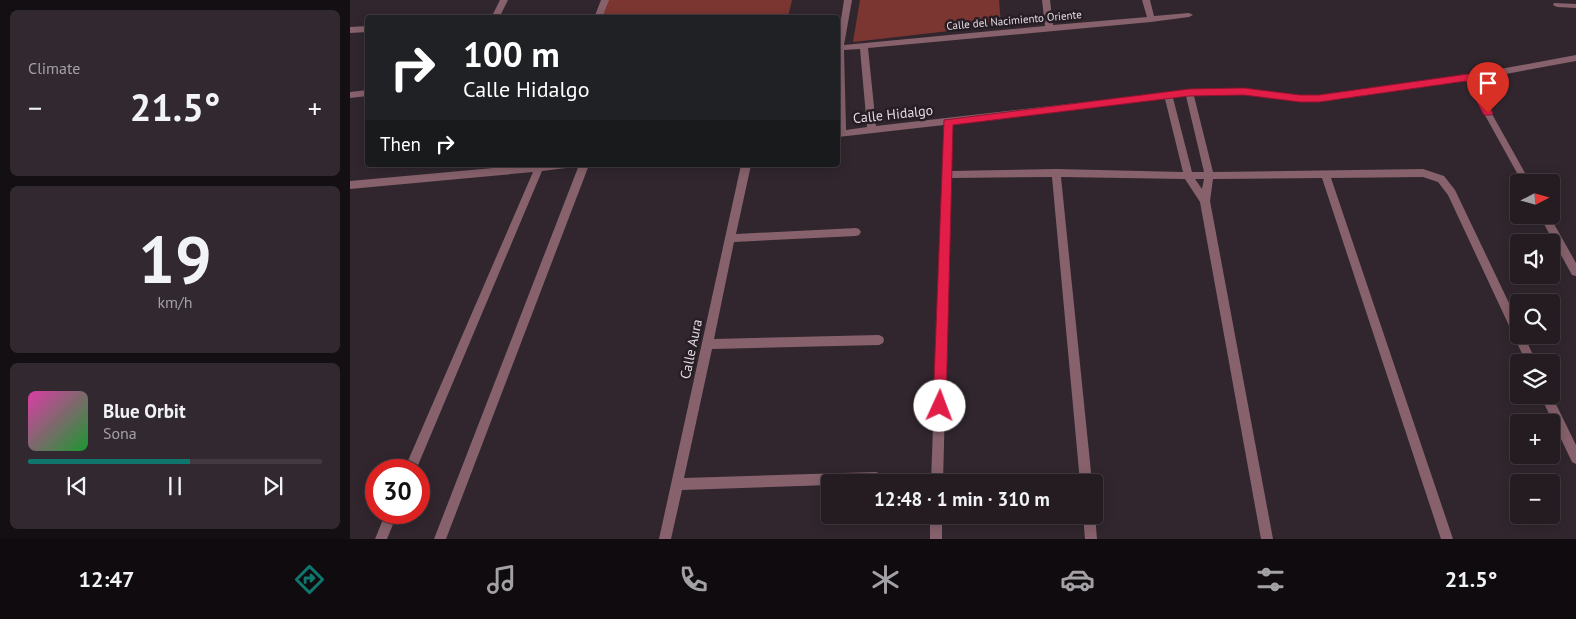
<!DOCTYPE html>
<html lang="en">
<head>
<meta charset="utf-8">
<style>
  :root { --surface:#251c22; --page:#31292f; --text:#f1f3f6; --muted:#a3a1a5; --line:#423a40; --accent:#0f766e }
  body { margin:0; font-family:"PT Sans",sans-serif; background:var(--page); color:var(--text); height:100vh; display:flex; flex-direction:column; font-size:19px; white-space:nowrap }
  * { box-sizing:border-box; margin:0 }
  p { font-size:16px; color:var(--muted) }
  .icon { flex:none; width:28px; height:28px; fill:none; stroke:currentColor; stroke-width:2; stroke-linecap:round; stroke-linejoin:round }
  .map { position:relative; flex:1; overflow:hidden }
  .side { display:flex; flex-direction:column; gap:10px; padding:10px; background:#140f13; width:350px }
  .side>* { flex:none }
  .top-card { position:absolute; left:15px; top:15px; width:475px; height:152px; border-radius:5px; box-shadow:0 2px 12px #0003,0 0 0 1px var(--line); background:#202124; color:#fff; overflow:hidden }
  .needle { width:32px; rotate:84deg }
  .controls { position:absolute; left:1160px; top:174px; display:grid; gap:10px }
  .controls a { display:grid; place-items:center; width:50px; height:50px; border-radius:5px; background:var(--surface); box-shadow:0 2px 12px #0003,0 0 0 1px var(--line); font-size:25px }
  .speed { position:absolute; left:15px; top:459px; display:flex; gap:10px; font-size:25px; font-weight:700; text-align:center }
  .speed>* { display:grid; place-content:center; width:65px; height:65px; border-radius:50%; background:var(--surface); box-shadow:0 2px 12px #0003,0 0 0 1px var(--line); line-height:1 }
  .speed .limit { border:8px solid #d22; background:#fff; color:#111 }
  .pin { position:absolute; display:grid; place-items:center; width:42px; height:42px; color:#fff; margin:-51px -21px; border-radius:50% 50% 50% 0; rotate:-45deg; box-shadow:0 0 5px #0007 }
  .pin .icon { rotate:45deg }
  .me { position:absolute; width:55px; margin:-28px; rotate:2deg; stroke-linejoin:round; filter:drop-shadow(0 0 4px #0008) }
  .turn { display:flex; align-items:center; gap:18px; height:105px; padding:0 15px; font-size:22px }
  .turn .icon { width:65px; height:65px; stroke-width:2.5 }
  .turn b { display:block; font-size:35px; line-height:42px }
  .then { display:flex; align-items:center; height:48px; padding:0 15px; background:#0003; gap:10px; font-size:19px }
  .big { font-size:38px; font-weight:700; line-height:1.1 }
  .side .card { flex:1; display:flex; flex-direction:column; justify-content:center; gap:8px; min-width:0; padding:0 18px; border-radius:8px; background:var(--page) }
  .side .dial { align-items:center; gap:0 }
  .dial b { font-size:65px; line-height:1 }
  .song { display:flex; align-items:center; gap:15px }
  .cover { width:60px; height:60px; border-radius:8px; background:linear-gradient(135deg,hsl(320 70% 55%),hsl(130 70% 35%)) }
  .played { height:5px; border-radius:2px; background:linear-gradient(90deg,var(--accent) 55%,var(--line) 55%) }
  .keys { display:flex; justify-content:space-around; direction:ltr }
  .heat { display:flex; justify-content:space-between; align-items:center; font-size:28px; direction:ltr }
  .trip { position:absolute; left:471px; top:474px; width:282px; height:50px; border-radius:5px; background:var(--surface); box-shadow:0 2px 12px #0003,0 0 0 1px var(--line); font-weight:700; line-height:50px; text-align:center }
  .tabs { display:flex; height:80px; justify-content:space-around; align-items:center; background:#0f0b0e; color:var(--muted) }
  .tabs .icon { width:35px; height:35px }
  .tabs .on { color:var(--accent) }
  .tabs b { font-size:22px; color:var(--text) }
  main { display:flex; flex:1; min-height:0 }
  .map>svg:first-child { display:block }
</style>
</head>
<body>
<main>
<section class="side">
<div class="card"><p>Climate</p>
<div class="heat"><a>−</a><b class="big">21.5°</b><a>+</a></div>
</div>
<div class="card dial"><b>19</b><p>km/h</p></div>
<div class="card">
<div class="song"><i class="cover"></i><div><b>Blue Orbit</b><p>Sona</p></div></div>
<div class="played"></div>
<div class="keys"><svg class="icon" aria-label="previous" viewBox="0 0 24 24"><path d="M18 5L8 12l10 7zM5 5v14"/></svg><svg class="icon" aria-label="pause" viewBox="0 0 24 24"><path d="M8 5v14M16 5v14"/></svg><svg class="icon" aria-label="next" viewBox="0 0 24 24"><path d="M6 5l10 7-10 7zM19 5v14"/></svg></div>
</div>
</section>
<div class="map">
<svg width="1226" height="539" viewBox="0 0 1226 539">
  <rect width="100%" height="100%" fill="#31262e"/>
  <g fill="#7c3632">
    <path d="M253 0H442L438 17 246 18Z"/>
    <path d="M510 0H649L651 25 503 42Z"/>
  </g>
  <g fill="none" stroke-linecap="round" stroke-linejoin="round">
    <path fill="#87626c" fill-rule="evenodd" d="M1204 3 1226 4V8L1207 7 1203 5Z"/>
    <g fill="#87626c" fill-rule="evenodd">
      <path d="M150 0H158L149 18H141Z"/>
      <path d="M251 0H259L252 18H244Z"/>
      <path d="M494 0H502L494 45 695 26 692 0H700L703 25 797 17 792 0H800L804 16 839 13 843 15 839 17 801 22 518 48 526 126 839 90 894 88 950 96H969L1091 80 1226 55V61L1123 80 1180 182H1172L1116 81 969 102H950L894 94 844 96 863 172 1073 169 1094 176 1105 190 1169 324V335H1174L1186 362H1176L1098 195 1088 182 1073 177 981 178 1103 539H1091L972 178 863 179 860 201 923 539H911L850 202 835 179 711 177 742 482H730L702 177 601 178 593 482H581L594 125 488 137V39ZM510 49 517 127 496 130 494 50ZM836 96 854 172H842L823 98ZM815 99 833 172 706 169 601 171 602 124ZM845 179H854L852 189Z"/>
      <path d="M18 26V32L0 33V27Z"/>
      <path d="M18 90V96L0 98V92Z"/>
      <path d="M178 165H221L216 168 192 171 66 470H54L183 172 0 189V181Z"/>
      <path d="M229 165H239L96 539H84Z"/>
      <path d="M391 165H401L386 234 506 228 509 229 511 232 509 235 506 236 384 242 364 339 529 335 533 337 534 340 533 343 529 345 362 349 334 478 526 472 530 474 532 478 530 482H480V485L332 490 321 539H309Z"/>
      <path d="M1189 215H1199L1226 263V276L1222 275Z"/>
      <path d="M1201 394 1226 445V464L1222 462 1190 395Z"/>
      <path d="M36 512H48L37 539H25Z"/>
      <rect x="580" y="515" width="12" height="24"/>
      <path d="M733 515H745L747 539H735Z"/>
    </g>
  </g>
  <path fill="#e11d48" stroke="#92132f" d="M1118 74 1123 78 1143 113 1141 115H1134L1116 81 969 102H950L894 95 839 96 603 125 596 406 594 410 590 412 585 410 583 406 594 120 839 89 894 88 950 95H969Z"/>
  <g text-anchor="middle" stroke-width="5" stroke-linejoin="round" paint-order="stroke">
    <g font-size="11" fill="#e2dbe0" stroke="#271d24">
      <text transform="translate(664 20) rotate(-5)" y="4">Calle del Nacimiento Oriente</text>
    </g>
    <g font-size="14" fill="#e2dbe0" stroke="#271d24">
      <text transform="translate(543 114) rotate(-6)" y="5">Calle Hidalgo</text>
      <text transform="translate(341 349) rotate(-78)" y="5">Calle Aura</text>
    </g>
  </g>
</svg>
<div class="controls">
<a><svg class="needle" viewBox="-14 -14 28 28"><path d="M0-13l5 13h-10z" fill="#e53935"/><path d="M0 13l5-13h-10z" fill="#a3a1a5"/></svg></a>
<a><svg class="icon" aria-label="sound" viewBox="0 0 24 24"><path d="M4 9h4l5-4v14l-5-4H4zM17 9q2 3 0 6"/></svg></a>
<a><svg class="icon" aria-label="search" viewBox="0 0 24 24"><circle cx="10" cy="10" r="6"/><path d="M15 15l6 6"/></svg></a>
<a><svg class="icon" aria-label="layers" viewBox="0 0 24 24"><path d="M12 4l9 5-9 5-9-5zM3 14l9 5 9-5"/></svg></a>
<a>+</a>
<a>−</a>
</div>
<div class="speed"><div class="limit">30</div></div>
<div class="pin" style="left:1138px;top:113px;background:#d93025"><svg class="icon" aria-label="arrive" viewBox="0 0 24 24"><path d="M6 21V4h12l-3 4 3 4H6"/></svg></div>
<svg class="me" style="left:590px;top:406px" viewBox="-20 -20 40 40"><circle r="19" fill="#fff"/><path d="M0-13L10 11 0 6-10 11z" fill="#e11d48"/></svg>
<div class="trip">12:48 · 1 min · 310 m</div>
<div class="top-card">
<div class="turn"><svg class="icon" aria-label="right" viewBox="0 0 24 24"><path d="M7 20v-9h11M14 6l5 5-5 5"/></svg><div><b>100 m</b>Calle Hidalgo</div></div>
<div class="then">Then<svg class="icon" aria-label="right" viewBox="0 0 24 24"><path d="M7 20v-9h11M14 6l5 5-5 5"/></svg></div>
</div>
</div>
</main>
<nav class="tabs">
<b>12:47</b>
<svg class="icon on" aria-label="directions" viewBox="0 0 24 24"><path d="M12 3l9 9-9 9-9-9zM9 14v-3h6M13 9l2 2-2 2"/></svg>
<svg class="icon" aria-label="music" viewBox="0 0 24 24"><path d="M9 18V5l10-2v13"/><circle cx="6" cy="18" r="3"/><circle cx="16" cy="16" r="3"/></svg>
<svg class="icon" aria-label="phone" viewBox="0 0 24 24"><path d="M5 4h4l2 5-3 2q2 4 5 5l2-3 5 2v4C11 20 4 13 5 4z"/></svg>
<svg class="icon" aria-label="climate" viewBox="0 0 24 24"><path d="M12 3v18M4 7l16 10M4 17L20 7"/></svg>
<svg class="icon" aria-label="car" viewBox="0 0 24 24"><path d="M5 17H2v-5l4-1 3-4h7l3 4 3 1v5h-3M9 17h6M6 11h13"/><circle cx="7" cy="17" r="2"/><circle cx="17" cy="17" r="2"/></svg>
<svg class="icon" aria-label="filters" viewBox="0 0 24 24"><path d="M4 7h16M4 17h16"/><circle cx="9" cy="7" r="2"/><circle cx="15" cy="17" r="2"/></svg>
<b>21.5°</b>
</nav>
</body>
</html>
